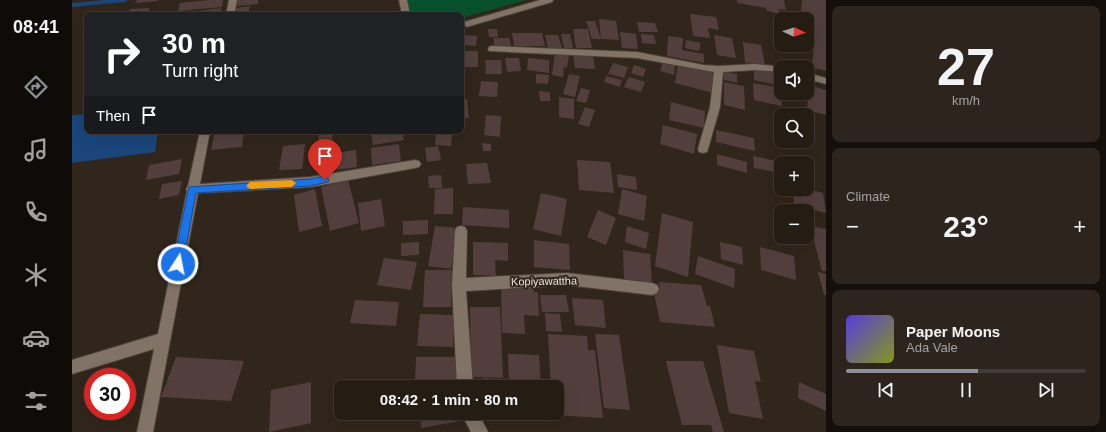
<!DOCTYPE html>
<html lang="en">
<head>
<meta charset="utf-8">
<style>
  :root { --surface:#251c14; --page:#2d251d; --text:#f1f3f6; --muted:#a3a1a0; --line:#423a34; --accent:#8c9099 }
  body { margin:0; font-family:Helvetica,sans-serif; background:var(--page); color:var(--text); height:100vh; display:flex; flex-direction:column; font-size:15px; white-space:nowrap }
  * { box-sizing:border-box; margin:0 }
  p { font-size:13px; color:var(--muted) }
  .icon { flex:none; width:22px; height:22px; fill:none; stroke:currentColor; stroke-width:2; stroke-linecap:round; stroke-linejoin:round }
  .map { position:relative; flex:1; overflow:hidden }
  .sheet { display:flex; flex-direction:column; gap:6px; padding:6px; background:#140f0b; width:280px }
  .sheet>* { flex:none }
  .top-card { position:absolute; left:12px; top:12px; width:380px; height:122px; border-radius:8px; box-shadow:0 4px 16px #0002,0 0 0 1px var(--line); background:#202124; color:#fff; overflow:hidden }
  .needle { width:26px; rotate:94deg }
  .tools { position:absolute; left:702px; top:12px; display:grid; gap:8px }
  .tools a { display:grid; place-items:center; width:40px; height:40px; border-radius:8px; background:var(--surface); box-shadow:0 4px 16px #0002,0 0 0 1px var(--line); font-size:20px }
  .speed { position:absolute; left:12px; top:368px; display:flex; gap:8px; font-size:20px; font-weight:700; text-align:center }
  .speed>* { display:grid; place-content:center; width:52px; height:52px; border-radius:50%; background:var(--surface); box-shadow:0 4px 16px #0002,0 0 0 1px var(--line); line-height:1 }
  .speed .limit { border:6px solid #d22; background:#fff; color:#111 }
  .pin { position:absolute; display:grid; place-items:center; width:34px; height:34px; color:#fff; margin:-41px -17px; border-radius:50% 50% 50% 0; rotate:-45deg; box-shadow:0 0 4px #0007 }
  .pin .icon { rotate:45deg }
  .me { position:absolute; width:44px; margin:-22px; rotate:11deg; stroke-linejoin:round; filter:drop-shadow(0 0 3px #0008) }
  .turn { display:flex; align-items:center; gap:14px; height:84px; padding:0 12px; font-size:18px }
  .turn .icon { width:52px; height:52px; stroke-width:2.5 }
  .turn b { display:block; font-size:28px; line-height:34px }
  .then { display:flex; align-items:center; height:38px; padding:0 12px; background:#0003; gap:8px; font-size:15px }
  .big { font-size:30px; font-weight:600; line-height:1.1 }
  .sheet .card { flex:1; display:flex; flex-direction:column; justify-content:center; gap:6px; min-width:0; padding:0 14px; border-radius:8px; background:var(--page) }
  .sheet .dial { align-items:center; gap:0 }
  .dial b { font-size:52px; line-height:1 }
  .song { display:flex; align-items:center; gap:12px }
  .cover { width:48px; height:48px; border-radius:6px; background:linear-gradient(135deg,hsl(250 70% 55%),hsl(70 70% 35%)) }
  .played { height:4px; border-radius:2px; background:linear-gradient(90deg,var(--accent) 55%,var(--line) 55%) }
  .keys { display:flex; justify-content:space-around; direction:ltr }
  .heat { display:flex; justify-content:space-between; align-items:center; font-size:22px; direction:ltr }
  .trip { position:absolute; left:262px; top:380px; width:230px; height:40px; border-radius:8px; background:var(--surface); box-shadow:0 4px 16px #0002,0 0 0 1px var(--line); font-weight:600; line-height:40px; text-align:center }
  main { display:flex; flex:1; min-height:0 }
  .tab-bar { display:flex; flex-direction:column; width:72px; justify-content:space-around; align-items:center; background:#0f0b08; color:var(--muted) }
  .tab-bar .icon { width:28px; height:28px }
  .tab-bar .on { color:var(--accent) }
  .tab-bar b { font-size:18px; color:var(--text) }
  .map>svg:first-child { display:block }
</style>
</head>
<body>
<main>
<nav class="tab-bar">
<b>08:41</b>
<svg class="icon on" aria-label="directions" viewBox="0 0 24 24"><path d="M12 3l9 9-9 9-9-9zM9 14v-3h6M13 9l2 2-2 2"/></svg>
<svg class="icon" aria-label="music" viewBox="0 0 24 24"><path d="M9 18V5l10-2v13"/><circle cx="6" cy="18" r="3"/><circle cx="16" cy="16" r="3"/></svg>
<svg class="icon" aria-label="phone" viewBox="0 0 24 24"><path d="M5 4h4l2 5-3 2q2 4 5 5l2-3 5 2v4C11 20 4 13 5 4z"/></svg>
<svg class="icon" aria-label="climate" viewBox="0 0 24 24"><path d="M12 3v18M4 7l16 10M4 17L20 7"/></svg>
<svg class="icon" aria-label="car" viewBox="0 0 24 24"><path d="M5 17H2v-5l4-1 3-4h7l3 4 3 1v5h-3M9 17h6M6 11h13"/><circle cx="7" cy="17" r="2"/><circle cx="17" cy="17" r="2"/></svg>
<svg class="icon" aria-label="filters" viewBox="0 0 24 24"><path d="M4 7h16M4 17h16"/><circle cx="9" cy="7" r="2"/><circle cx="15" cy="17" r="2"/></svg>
</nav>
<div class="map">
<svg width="754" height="432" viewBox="0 0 754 432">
  <rect width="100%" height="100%" fill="#31261b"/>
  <path fill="#07522c" d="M335 0H454L389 18V15H332Z"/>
  <path fill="#1a467b" d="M15 114V131H86L83 152 0 163V115Z"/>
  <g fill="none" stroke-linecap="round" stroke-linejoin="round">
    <path stroke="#1a467b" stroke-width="4" d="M0 5 53 0"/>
  </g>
  <g fill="#523f3d">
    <path d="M65 0H86V1L63 3Z"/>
    <path d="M138 0H151L150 7 106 11 108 3Z"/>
    <path d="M164 0H186V4L163 6Z"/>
    <path d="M665 0H712L714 10 707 9 708 14 695 11 694 8 665 3Z"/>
    <path d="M730 0H754V71L740 67 742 43 735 41V19H728Z"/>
    <path d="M178 6 176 14 161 15 163 8Z"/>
    <path d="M78 8 74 15H56L58 9Z"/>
    <path d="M149 8 148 15H118V12Z"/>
    <path d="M618 14 644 17 647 30 636 28 638 38 621 36Z"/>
    <path d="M527 19 544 21 547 40 529 39Z"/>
    <path d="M514 21H523L529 39H520Z"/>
    <path d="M565 22 583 23 586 32H567Z"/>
    <path d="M416 29H425L426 37H417Z"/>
    <path d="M501 29H516L520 48H504Z"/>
    <path d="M548 32 564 34 566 49 550 48Z"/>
    <path d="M440 33H470L473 46H442Z"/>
    <path d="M489 34H498L501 48H492Z"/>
    <path d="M569 34 582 35 584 44 570 43Z"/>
    <path d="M392 35 405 36 404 46 391 45Z"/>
    <path d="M473 35H486L490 48H476Z"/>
    <path d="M642 35 660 38 664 58 645 55Z"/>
    <path d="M596 36 611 38 610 50 632 54V63L595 56Z"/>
    <path d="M421 38H437L439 46 423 47Z"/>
    <path d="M614 40 629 43 627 51 613 48Z"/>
    <path d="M671 42 689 45 693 65 673 62Z"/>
    <rect x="389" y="51" width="17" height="16"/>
    <path d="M483 52 497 54 495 68 492 67 491 77 480 75Z"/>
    <path d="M501 54 521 55 523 69 503 68Z"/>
    <path d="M433 58H447L449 71 435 72Z"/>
    <path d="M456 58 477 60V73L455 70Z"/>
    <path d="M413 60H429L430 74H414Z"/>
    <path d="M591 61 603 64 602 75 588 71Z"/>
    <path d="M541 63 556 67 552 78 536 74Z"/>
    <path d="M606 64 642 73 641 93 603 83Z"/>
    <path d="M562 65 574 69 571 77 559 73Z"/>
    <path d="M682 68 709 74V86L682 80Z"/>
    <path d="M652 72 665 74V83L652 80Z"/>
    <path d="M464 74 477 75 476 84 464 83Z"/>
    <path d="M497 74 508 76 503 97 491 94Z"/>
    <path d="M534 76 550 80 548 87 532 82Z"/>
    <path d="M557 77 573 82 569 92 552 87Z"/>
    <path d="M409 81 426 82 425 97 407 96Z"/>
    <path d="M652 82 672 86 673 110 652 105Z"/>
    <path d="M681 83 709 88 710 106 682 100Z"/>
    <path d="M737 85 754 90V115L735 110Z"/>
    <path d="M509 88 518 90 514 103 504 101Z"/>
    <path d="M467 91 478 92V101H468Z"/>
    <path d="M487 97 502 99V119L487 117Z"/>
    <path d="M389 99H395L397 118H389Z"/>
    <path d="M599 102 633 111 632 128 597 120Z"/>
    <path d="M513 107 523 110 517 127 506 124Z"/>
    <path d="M414 115 429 116 428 137 412 135Z"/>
    <path d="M591 125 625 134 622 154 588 144Z"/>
    <path d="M644 130 682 138 683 151 644 142Z"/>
    <path d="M247 131H261L260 141 246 142Z"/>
    <path d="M312 131H330L332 140 301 145 299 133Z"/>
    <path d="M172 132 170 147 139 150 142 135Z"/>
    <path d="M364 134 380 135 379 146 363 145Z"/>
    <path d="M410 143 419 144V151H411Z"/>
    <path d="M233 144 230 169 207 170 211 146Z"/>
    <path d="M327 144 329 161 300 165 299 148Z"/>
    <path d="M366 146 369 160 355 162 353 148Z"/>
    <path d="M284 150 285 167 256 171V154Z"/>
    <path d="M645 154 675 162V173L645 165Z"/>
    <path d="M681 156 709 162V173L682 168Z"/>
    <path d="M110 159 107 174 74 180 77 165Z"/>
    <path d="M505 160 538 162 542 193 507 190Z"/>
    <path d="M415 163 419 183 396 184 394 164Z"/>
    <path d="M545 174 564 177 565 190 546 187Z"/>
    <path d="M369 175 370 188H357L356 176Z"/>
    <path d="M276 180 287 223 258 231 249 187Z"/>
    <path d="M110 181 107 195 87 199 90 184Z"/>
    <path d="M381 188V214H362L363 189Z"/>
    <path d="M243 189 250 226 227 232 222 195Z"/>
    <path d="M550 189 575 196 572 221 546 214Z"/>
    <path d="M721 189H736L751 193 754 213 722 205Z"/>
    <path d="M469 193 495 199 489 236 461 229Z"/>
    <path d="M309 199 313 226 289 231 286 203Z"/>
    <path d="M391 207 437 210V228L390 225Z"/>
    <path d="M526 210 544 218 534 245 515 237Z"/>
    <path d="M590 213 621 222 616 277 583 266Z"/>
    <path d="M356 220V234L331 235V221Z"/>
    <path d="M363 226 385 228 379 269 356 266Z"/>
    <path d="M555 226 577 233 574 249 553 242Z"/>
    <path d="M738 226 754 229V271H750Z"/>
    <path d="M462 240 497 244 498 270 462 267Z"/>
    <path d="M347 242V255L329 256V243Z"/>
    <path d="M401 242 436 243V261L423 260 424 276 401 275Z"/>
    <path d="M648 242 670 247 671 265 649 259Z"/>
    <path d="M688 247 722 256 724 280 689 270Z"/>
    <path d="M551 250 578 254 580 286 552 282Z"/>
    <path d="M626 256 663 269 662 288 623 274Z"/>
    <path d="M312 258 345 262 339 290 305 285Z"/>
    <path d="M353 270H380L379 307H351Z"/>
    <path d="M746 272 754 274V295H752Z"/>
    <path d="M587 282 629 285 635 306H638L643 327 588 322 581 288 588 289Z"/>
    <path d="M429 284 461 285 462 292H466L467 316 452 315 453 334 430 333Z"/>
    <path d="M468 295H494L497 312H470Z"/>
    <path d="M500 298 531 300 534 328 503 325Z"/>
    <path d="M283 300 327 302 324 326 278 323Z"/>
    <path d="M398 307H428L431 378 399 377Z"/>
    <path d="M473 313 488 314 490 332 474 331Z"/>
    <path d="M348 314 382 315 381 347 345 346Z"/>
    <path d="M476 334 515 336 516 350H523L531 418 481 415 480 413H485V387H479Z"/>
    <path d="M523 334 547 335 558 410 532 408Z"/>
    <path d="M645 345 682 351 689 382 683 381 691 419 657 413Z"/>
    <path d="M436 354 467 355 469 387H437Z"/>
    <path d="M104 357 172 361 159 401 89 397Z"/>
    <path d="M344 357H384V382H343Z"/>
    <path d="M594 361H631L652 432H641L639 425H610Z"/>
    <path d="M411 378 426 379V387H411Z"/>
    <path d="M319 379 320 387H283V384Z"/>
    <path d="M239 382V423L197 432 199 390Z"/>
    <path d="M727 382 754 394V411L726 398Z"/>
    <path d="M283 413H303V414L284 417Z"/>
    <path d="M348 413H386L388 421 349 428Z"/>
  </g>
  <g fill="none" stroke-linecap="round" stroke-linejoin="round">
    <g stroke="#4b4138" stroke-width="2">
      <g id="minor">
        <path d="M157 0H165L162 15H154Z"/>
        <path d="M327 0H335L338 15H330Z"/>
        <path d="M468 0H481L480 2 398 26 395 27 391 24 392 22Z"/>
        <path d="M420 46 565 52 632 65 647 66 683 64 712 67H709V72L683 70 651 72 648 107 636 149 635 152 631 153 627 152 626 149 638 107 642 72 565 58 417 51 416 49 417 47Z"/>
        <path d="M735 73 754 78V84L735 79Z"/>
        <path d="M128 131H138L128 184 238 177 343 160 347 161 349 164 347 167 343 168 238 187 126 193 81 432H65L82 349 0 374V360L86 334 115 191 114 189 116 186Z"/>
        <path d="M389 226 393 227 395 231 394 278 495 273 580 283 585 285 587 289 585 293 580 295 495 285 394 291 401 387H385L380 285 383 231 385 227Z"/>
        <path d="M389 413H406L416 432H399Z"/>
      </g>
    </g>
    <use href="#minor" fill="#817366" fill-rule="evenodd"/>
  </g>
  <path fill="#1a73e8" stroke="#114b97" d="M253 176 257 180 256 182 238 186 124 193 111 264 109 267 106 269 102 267 101 264 117 187 238 179Z"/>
  <path fill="#f59e0b" d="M220 180 224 183 220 187 178 189 174 186 178 182Z"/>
  <g text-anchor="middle" stroke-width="4" stroke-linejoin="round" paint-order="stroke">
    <g font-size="11" fill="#eae2db" stroke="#31261b">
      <text transform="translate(472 281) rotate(-1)" y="4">Kopiyawattha</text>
    </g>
  </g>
</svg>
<div class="tools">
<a><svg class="needle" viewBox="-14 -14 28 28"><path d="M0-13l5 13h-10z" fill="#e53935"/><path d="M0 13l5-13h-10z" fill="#a3a1a0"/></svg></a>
<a><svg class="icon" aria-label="sound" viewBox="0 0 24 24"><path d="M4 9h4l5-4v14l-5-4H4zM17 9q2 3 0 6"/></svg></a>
<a><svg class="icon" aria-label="search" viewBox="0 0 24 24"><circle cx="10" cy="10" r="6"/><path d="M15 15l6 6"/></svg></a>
<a>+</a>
<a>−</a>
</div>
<div class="speed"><div class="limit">30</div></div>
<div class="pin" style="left:253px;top:180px;background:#d93025"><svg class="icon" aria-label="arrive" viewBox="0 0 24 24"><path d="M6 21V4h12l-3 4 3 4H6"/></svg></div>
<svg class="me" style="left:106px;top:264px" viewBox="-20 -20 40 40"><circle r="17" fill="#1a73e8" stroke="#fff" stroke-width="3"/><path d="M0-11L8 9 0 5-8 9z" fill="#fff"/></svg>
<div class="trip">08:42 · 1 min · 80 m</div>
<div class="top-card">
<div class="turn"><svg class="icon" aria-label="right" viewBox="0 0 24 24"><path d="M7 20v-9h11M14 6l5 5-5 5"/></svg><div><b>30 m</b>Turn right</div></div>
<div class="then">Then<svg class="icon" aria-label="arrive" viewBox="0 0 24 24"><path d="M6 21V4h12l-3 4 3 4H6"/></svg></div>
</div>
</div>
<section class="sheet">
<div class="card dial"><b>27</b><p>km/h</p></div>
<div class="card"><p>Climate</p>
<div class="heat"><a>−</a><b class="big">23°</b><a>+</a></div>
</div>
<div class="card">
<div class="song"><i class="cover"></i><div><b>Paper Moons</b><p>Ada Vale</p></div></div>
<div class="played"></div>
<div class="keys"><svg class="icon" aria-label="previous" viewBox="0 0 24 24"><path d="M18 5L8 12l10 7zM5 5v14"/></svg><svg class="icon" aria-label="pause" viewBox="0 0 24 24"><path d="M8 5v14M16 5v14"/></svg><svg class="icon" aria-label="next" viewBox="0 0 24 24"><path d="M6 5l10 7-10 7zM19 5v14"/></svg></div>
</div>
</section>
</main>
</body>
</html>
